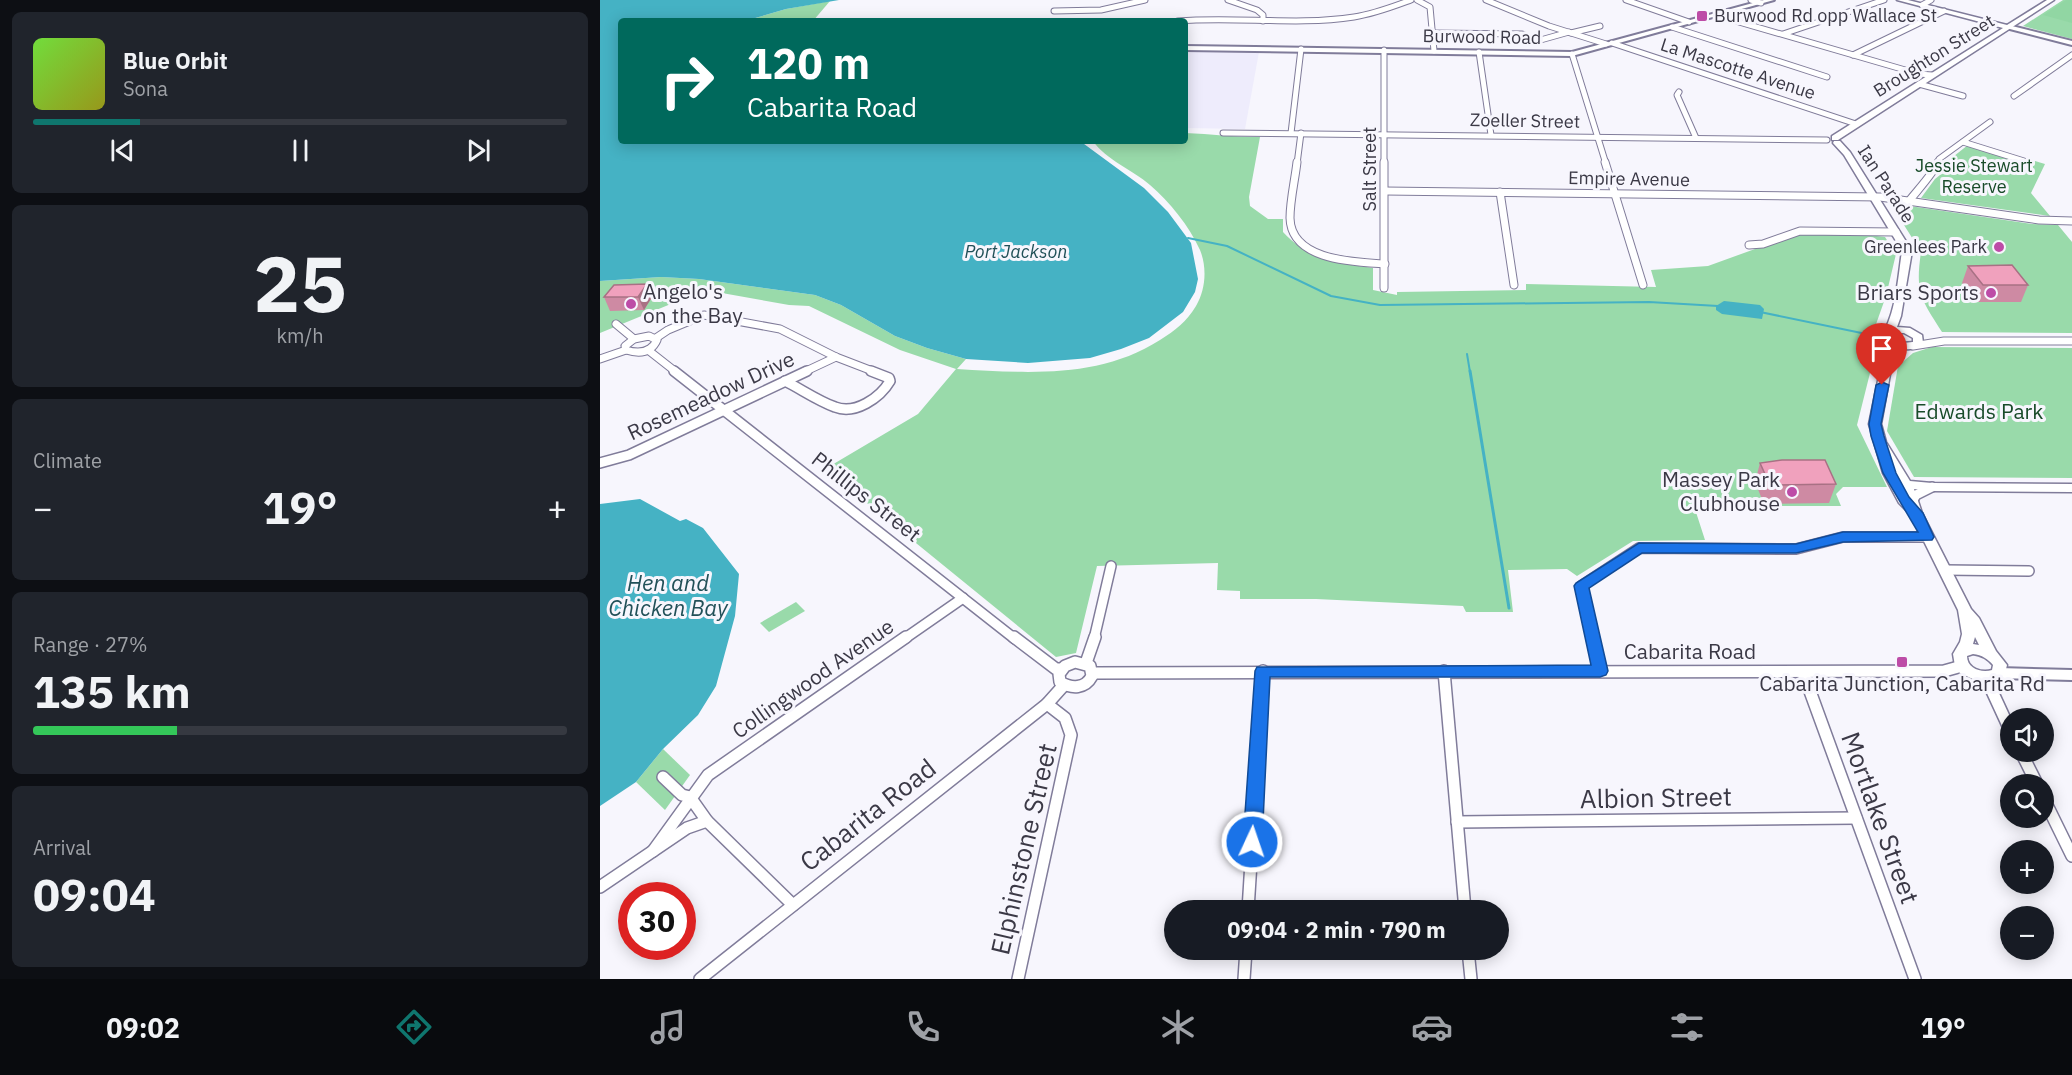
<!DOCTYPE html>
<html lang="en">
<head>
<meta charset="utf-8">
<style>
  :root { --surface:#171b24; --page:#20242c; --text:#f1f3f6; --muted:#9ea1a6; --line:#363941; --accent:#0f766e }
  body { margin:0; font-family:"IBM Plex Sans",sans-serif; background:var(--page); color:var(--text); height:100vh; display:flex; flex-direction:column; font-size:22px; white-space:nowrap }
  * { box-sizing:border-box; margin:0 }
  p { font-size:20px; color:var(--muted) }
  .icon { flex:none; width:33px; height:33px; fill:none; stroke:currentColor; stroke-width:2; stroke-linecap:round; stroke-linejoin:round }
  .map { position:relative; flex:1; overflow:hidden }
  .panel { display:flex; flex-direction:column; gap:12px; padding:12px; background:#0d0f14; width:600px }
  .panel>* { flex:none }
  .hud { position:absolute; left:18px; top:18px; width:570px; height:126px; border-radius:6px; box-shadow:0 3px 15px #0003; background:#00695c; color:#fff; overflow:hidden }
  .controls { position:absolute; left:1400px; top:708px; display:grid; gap:12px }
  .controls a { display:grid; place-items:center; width:54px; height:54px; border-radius:50%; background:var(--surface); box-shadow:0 3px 15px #0003; font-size:30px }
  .speed { position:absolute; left:18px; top:882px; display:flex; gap:12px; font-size:30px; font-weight:700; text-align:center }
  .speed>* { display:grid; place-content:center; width:78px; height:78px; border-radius:50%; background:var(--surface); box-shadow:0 3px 15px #0003; line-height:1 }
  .speed .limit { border:9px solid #d22; background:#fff; color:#111 }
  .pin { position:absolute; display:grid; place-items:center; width:51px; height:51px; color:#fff; margin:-62px -26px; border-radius:50% 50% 50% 0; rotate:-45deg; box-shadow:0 0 6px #0007 }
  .pin .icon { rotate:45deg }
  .me { position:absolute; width:66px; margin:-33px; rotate:3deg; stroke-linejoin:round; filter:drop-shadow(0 0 4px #0008) }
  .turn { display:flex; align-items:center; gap:21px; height:126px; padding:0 30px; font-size:27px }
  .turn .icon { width:78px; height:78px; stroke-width:2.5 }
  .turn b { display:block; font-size:42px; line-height:51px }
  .big { font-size:45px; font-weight:800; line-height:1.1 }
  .panel .tile { flex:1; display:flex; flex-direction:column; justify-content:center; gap:9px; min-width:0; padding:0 21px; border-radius:9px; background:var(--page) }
  .panel .dial { align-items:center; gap:0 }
  .dial b { font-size:78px; line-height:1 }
  .song { display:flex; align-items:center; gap:18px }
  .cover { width:72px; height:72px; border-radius:9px; background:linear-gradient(135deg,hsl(100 70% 55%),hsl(60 70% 35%)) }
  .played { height:6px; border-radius:3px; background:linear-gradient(90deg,var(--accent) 20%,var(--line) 20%) }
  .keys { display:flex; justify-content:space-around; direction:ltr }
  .heat { display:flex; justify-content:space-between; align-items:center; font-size:33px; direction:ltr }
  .charge { height:9px; border-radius:4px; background:linear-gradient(90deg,#34c759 27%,var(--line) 0) }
  .trip { position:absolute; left:564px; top:900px; width:345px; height:60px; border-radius:30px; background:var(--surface); box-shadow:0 3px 15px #0003; font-weight:800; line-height:60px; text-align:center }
  .dock { display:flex; height:96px; justify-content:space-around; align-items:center; background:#090b0e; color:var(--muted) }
  .dock .icon { width:42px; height:42px }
  .dock .selected { color:var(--accent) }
  .dock b { font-size:27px; color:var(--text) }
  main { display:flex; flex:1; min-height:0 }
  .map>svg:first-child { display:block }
</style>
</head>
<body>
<main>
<section class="panel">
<div class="tile">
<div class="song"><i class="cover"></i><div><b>Blue Orbit</b><p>Sona</p></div></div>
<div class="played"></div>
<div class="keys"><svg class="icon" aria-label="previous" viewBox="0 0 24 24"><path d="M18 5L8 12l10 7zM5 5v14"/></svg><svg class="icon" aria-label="pause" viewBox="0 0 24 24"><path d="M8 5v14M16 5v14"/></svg><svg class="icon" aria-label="next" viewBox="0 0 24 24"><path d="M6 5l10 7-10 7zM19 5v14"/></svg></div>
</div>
<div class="tile dial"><b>25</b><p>km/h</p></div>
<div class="tile"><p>Climate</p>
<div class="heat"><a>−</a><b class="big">19°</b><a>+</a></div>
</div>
<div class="tile"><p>Range · 27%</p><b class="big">135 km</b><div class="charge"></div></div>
<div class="tile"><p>Arrival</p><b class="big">09:04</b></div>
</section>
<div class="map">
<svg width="1472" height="979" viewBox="0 0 1472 979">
  <rect width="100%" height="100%" fill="#f7f6fd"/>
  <path fill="#eeecfc" d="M585 51 659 52 645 129 585 128Z"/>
  <g fill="#99daaa">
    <path d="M1463 0H1472V39L1423 26Z"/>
    <path d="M230 1 213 21H145L186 9Z"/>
    <path d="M585 133C611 134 634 137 660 137L649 197 650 206 668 219H683V232C709 260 737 263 773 268V290L797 295V292L926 290V284L1056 287 1051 270 1108 266 1199 233 1268 235 1285 237 1296 254 1286 296 1275 327 1281 329 1257 425 1287 487H1243L1236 494 1241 506H1094L1105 540 1033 541 977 576 967 569 908 570 913 612H866L863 606 716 599H640V591L617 590 618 563 497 566 476 653 456 657 225 469 318 414 356 369 300 350 209 306 189 305 105 290 0 333V281L61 277 99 279 215 295 241 305 295 336 327 348 366 359 357 369C427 373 499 379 560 340 576 330 586 322 596 306 606 289 607 267 600 250 589 226 570 202 550 185 533 170 506 160 493 141H585Z"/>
    <path d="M1368 145 1428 165 1435 161 1445 164 1431 193 1450 216 1321 198 1335 179 1345 171 1349 160Z"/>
    <path d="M1296 204 1432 224 1458 225 1472 242V333L1342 332C1321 299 1315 293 1321 252L1292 206Z"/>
    <path d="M1332 347 1472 348V478L1314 477 1287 431 1298 366 1313 353Z"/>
    <path d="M196 602 205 611 169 632 160 623Z"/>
    <path d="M63 749 90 775 65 810 36 782Z"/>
  </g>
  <path fill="#91d6a3" d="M1466 0H1472V23L1443 15Z"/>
  <g fill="#45b2c4">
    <path d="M0 0H239L186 9 145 21H21V141H480L544 188 568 212 591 243 598 279 595 292 583 312 549 338 521 349 490 358 428 363 366 359 327 348 295 336 241 305 215 295 99 279 61 277 0 281Z"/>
    <path d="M1124 301 1160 305 1164 309 1162 319 1122 314 1116 310V306Z"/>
    <path d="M40 499 80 521 86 519 103 528 139 574 135 616 116 686 98 715 63 749 36 782 0 806V504Z"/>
  </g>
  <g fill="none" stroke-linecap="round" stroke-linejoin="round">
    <g stroke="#45b2c4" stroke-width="2">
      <path d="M588 238 627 246 731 296 780 305 1049 302 1118 306"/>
      <path d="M1160 312 1276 336"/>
      <path d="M867 354 870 372"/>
    </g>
    <path stroke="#45b2c4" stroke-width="3" d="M870 371 909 608"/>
    <g stroke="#807c9a" stroke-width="7">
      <g id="minor-far3">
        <path d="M628 0 657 10 663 15V21"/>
        <path d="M817 0 830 7 834 51"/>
        <path d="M886 0 949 26 1006 44"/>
        <path d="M1026 0 1089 22"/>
        <path d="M1151 0 1161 3"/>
        <path d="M1322 5 1331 0"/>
        <path d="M454 11 501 10 545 0"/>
        <path d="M1115 15 1319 74 1332 75"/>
        <path d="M578 21C636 16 696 26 754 17 774 14 792 7 811 0"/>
        <path d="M1072 27 1227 77"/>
        <path d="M832 33 922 34 937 41 969 32"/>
        <path d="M971 33 1000 26"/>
        <path d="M1183 34 1284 0"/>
        <path d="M1012 43 1256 124"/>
        <path d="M784 50V164"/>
        <path d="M879 52 891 135"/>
        <path d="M972 54 1006 164"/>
        <path d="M1253 55 1344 11"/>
        <path d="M1319 84 1363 96"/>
        <path d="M1079 92 1077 95 1096 138"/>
        <path d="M1414 96 1472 55"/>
        <path d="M623 133 1227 140"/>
        <path d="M691 133 701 49"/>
        <path d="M1363 142 1424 161"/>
        <path d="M697 164 701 133"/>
        <path d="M1338 164 1339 159 1390 122"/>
      </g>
    </g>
    <g stroke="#807c9a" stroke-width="9">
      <g id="minor-far2">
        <path d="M697 162C695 180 690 200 690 218 691 261 755 262 785 264"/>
        <path d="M784 162V288"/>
        <path d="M1005 162 1043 285"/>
        <path d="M785 191 1280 197 1439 220 1472 221"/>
        <path d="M900 192 914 285"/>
        <path d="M1309 201C1316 192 1336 170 1338 162"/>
        <path d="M1149 245 1163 244 1200 231 1296 232"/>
        <path d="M16 324 34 339"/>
        <path d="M49 336 57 340C51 353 39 354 26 350L25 346 34 339Z"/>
        <path d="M56 338 68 330 104 315 180 329 236 357 275 372"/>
        <path d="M1313 346 1344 341H1472"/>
        <path d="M48 350 76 372"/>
        <path d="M0 359 26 350"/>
        <path d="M204 372 236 357"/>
      </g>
    </g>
    <g stroke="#807c9a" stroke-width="12">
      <g id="minor-far1">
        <path d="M74 371 415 639"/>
        <path d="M185 381C201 389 218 401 235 407 255 415 280 398 290 381L289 378 271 371"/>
        <path d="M0 463 29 455 207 371"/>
        <path d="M1313 500 1316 495 1332 487"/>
        <path d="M1345 570 1429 571"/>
        <path d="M304 639 363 598"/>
        <path d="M494 639 511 566"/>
        <path d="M993 639 981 586 1039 548 1196 549 1243 537H1327"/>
      </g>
    </g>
    <g stroke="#807c9a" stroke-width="14">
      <g id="minor">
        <path d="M414 637 456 669H462"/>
        <path d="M992 637 1000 671"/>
        <path d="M475 662 490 666 492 676C485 689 472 689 460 682L459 674 465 666Z"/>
        <path d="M486 663 495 637"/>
        <path d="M844 671 865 910"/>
        <path d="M1203 672 1315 979"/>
        <path d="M493 673 1344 671 1362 666"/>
        <path d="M1386 678 1410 730"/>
        <path d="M1421 752 1437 784"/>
        <path d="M63 777 82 795 90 797 107 821 193 905"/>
        <path d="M1443 797 1472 856"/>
        <path d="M857 822 1256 818"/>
        <path d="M53 851 108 775 306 637"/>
        <path d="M0 887 87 828 107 821"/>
        <path d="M648 910 663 671"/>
        <path d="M868 950 871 979"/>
        <path d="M100 979 447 704 464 685"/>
        <path d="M418 979 471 735 465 718 447 704"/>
        <path d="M644 979 646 950"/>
      </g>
    </g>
    <g stroke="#807c9a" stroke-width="4">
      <g id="tertiary">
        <path d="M1164 0H1174L972 56 585 50V46L972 52Z"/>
        <path d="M1408 25 1472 41V45L1406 28V26Z"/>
        <path d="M1399 668 1472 670V680L1399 678 1395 676 1393 673 1395 670Z"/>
      </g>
    </g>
    <g stroke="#807c9a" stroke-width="3">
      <g id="secondary">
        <path d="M1297 0H1308L1407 25 1447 0H1454L1238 140H1232V136L1403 28Z"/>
        <path d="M1234 141H1240L1250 152 1312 251 1301 316 1297 327 1310 328 1322 335 1323 343C1316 351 1305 350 1295 347L1281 424 1286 442 1310 481 1332 483 1472 484V492L1332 491 1314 489 1322 513 1371 609 1379 618 1396 651 1407 665 1404 677 1392 682 1377 681 1360 673 1355 666 1353 654 1360 642 1362 634 1358 610 1311 515 1299 503 1283 473 1269 424 1286 342 1281 336C1296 315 1298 277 1302 251L1244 155 1233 143ZM1294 333H1304L1313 338V342L1303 343 1292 336ZM1375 637 1379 645 1373 644ZM1373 654C1382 655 1388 659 1393 665L1392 670C1382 673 1367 669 1367 656Z"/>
      </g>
    </g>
    <use href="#minor-far3" stroke="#fff" stroke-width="5"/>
    <use href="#minor-far2" stroke="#fff" stroke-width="7"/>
    <use href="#minor-far1" stroke="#fff" stroke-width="9"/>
    <use href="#minor" stroke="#fff" stroke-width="11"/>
    <use href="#tertiary" fill="#fff" fill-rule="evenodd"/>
    <use href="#secondary" fill="#fff" fill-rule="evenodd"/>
  </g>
  <g fill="#ce8aa3">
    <path d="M1368 266 1428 285 1421 302H1376L1362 283Z"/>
    <path d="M14 285 52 297 44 310 10 311 4 297Z"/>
    <path d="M1160 463 1236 484 1229 503 1164 504 1155 482Z"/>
  </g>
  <path fill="#a87184" d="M47 284 52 297 44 310 38 297Z"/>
  <g fill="#f0a1bd" stroke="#a87184" stroke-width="1.5">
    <path d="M1412 265 1428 285H1383L1368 266Z"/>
    <path d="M47 284 38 297H4L14 285Z"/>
    <path d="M1182 460H1225L1236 484 1170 485 1160 463Z"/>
  </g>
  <path fill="#1a73e8" stroke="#114b97" stroke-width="1.5" d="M1282 382 1289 385 1281 424 1284 436 1296 473 1309 497 1323 513 1334 537 1332 540 1243 542 1196 553H1042L989 588 1008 671 1006 675 1000 677H670L662 842 659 848 652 850 646 848 643 842 655 671 657 667 991 665 974 586 976 583 1039 543 1196 544 1243 532H1318L1283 473 1271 436 1269 424 1276 385Z"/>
  <g fill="#bd4ca7" stroke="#f7f6fd" stroke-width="2">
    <rect x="1096" y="10" width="12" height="12" rx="3"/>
    <circle cx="1399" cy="247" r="6"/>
    <circle cx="1391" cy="293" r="6"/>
    <circle cx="31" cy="304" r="6"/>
    <circle cx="1192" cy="492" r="6"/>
    <rect x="1296" y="656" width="12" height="12" rx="3"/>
  </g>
  <g text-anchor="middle" stroke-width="6" stroke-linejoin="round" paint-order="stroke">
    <g font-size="18" fill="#3b3946" stroke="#f7f6fd" text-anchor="start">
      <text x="1114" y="22">Burwood Rd opp Wallace St</text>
      <text x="1387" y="253" text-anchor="end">Greenlees Park</text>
    </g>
    <g font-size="18" fill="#3b3946" stroke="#f7f6fd">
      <text transform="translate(882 37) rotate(1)" y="6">Burwood Road</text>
      <text transform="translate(1334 56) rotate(-32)" y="6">Broughton Street</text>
      <text transform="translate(1138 69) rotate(18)" y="6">La Mascotte Avenue</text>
      <text transform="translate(925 121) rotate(1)" y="6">Zoeller Street</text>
      <text transform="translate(770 169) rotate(-90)" y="6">Salt Street</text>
      <text transform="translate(1029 179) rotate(1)" y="6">Empire Avenue</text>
      <text transform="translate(1286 184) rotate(57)" y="6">Ian Parade</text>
    </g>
    <g font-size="18" fill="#184b29" stroke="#f7f6fd">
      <text x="1374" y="172">Jessie Stewart<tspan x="1374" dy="21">Reserve</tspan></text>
    </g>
    <g font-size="18" font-style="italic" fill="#215058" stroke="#f7f6fd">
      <text x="416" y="258">Port Jackson</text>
    </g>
    <g font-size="21" fill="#3b3946" stroke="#f7f6fd" text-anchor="end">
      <text x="43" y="299" text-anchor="start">Angelo's<tspan x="43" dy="24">on the Bay</tspan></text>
      <text x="1379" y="300">Briars Sports</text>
      <text x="1180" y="487">Massey Park<tspan x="1180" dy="24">Clubhouse</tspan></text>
      <text x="1302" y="691" text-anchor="middle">Cabarita Junction, Cabarita Rd</text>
    </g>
    <g font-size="21" fill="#3b3946" stroke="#f7f6fd">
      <text transform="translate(111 396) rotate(-25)" y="7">Rosemeadow Drive</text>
      <text transform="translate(266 497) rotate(38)" y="7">Phillips Street</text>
      <text x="1090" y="659">Cabarita Road</text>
      <text transform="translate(213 679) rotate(-35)" y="7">Collingwood Avenue</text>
    </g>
    <g font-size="21" fill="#184b29" stroke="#f7f6fd">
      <text x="1379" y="419">Edwards Park</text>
    </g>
    <g font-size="22" font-style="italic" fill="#215058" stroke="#f7f6fd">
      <text x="68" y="591">Hen and<tspan x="68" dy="25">Chicken Bay</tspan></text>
    </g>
    <g font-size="26" fill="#3b3946" stroke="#f7f6fd">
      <text transform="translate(1056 798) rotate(-1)" y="9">Albion Street</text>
      <text transform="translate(268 815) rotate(-38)" y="9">Cabarita Road</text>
      <text transform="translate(1280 818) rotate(70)" y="9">Mortlake Street</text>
      <text transform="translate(424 849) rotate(-77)" y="9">Elphinstone Street</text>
    </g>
  </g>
</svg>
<div class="controls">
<a><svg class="icon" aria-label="sound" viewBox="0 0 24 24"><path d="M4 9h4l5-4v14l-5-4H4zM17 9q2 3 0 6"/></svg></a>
<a><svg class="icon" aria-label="search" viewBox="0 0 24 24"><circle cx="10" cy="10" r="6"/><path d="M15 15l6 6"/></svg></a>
<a>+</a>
<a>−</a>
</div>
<div class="speed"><div class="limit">30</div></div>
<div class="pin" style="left:1282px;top:385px;background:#d93025"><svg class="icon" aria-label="arrive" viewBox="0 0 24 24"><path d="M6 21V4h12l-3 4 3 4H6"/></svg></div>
<svg class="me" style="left:652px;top:842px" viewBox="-20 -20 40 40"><circle r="17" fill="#1a73e8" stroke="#fff" stroke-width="3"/><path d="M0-11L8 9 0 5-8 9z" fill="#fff"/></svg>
<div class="trip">09:04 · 2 min · 790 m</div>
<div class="hud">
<div class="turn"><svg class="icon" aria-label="right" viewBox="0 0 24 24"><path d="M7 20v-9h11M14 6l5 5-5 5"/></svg><div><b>120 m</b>Cabarita Road</div></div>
</div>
</div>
</main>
<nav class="dock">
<b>09:02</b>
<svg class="icon selected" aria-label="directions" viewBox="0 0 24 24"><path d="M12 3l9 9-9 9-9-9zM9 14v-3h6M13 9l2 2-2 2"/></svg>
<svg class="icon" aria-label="music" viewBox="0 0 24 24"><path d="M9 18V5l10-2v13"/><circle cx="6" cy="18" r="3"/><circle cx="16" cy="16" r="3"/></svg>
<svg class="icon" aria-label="phone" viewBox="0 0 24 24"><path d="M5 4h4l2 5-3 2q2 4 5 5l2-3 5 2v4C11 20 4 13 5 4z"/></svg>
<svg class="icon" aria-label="climate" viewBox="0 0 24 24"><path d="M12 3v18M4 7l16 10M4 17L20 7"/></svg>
<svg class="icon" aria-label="car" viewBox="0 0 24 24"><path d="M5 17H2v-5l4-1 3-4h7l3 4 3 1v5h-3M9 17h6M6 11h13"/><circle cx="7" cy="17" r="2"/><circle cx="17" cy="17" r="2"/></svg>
<svg class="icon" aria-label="filters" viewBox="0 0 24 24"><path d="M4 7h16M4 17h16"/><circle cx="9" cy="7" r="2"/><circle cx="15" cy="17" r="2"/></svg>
<b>19°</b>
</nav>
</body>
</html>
